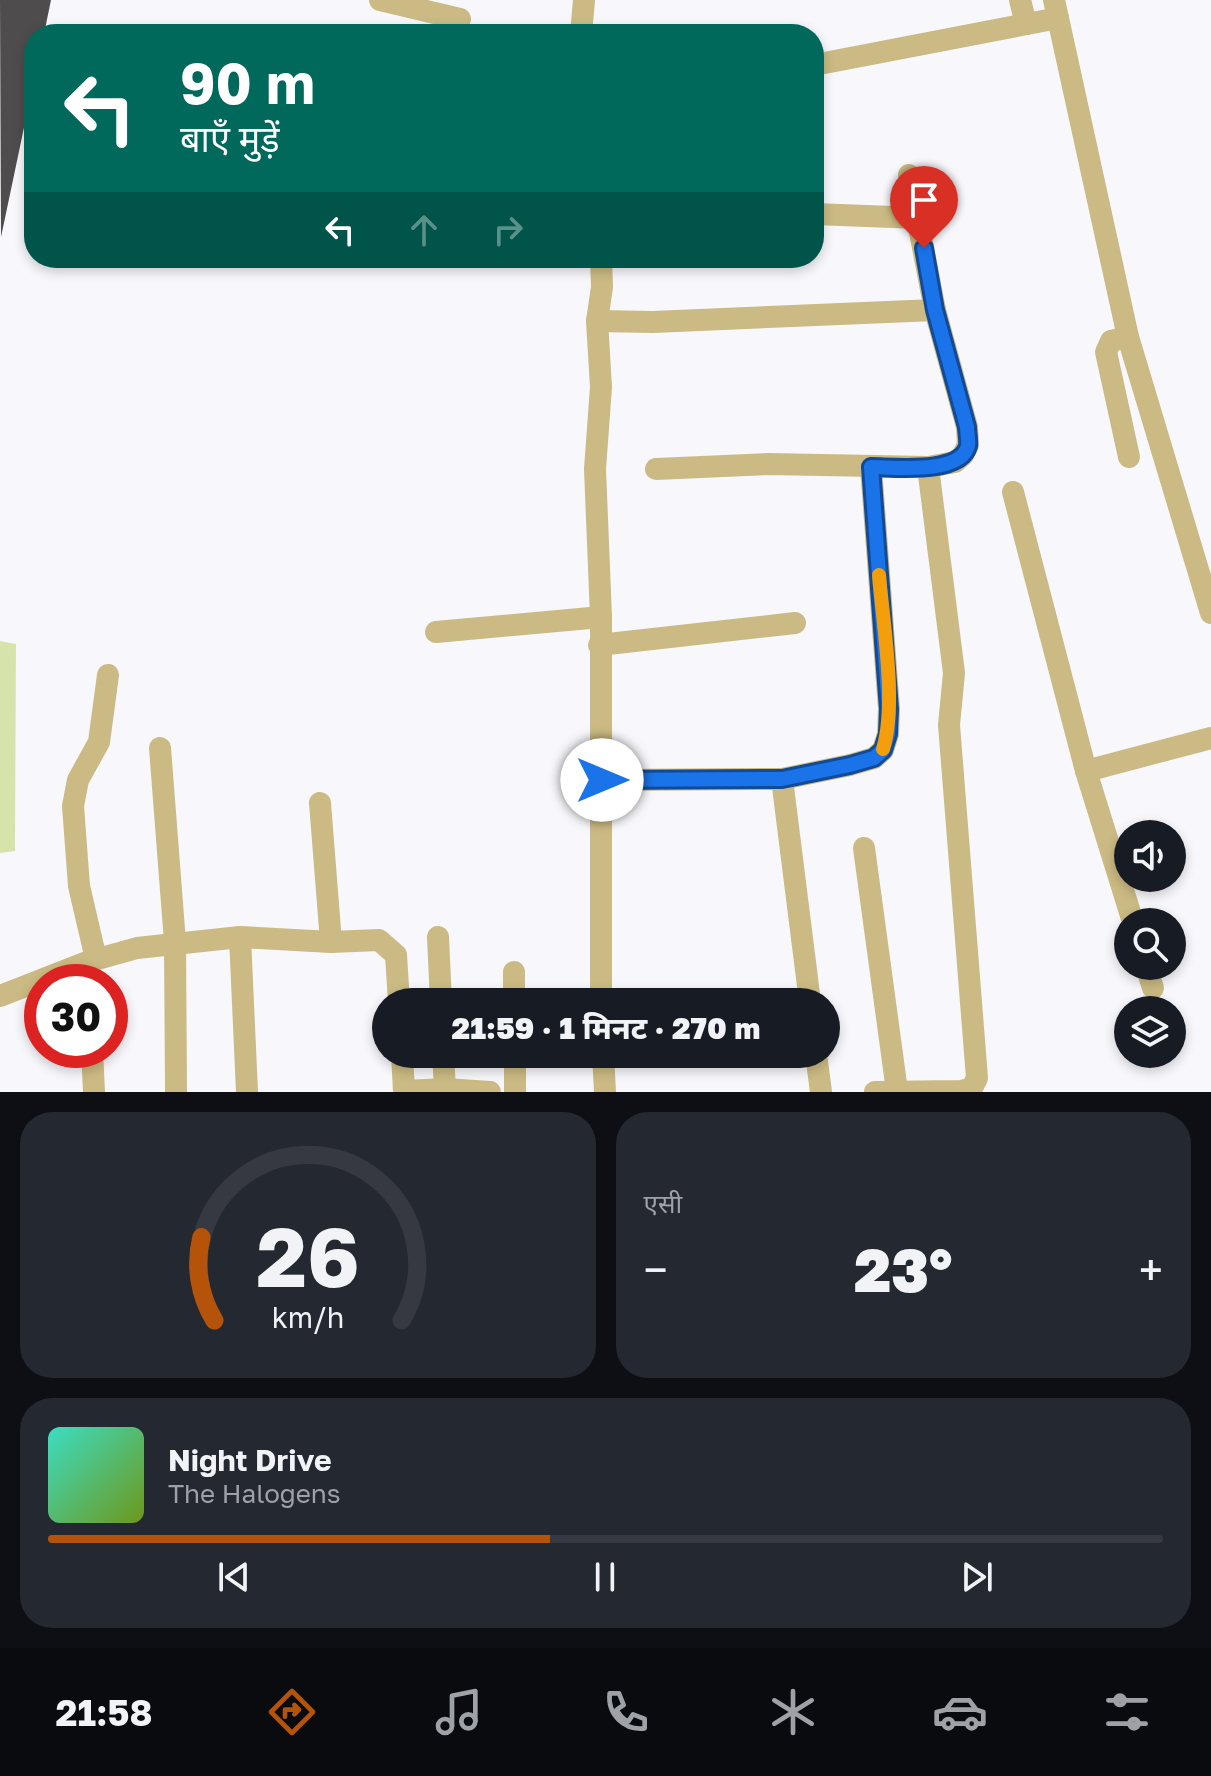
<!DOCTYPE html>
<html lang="hi">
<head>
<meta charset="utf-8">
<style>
  :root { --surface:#171b24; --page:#242831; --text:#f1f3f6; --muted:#9ea1a6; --line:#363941; --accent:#b45309 }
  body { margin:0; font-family:"Golos Text","Noto Sans Devanagari",sans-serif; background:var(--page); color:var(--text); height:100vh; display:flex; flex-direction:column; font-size:30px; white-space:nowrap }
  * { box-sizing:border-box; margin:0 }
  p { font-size:26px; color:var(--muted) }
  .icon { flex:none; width:44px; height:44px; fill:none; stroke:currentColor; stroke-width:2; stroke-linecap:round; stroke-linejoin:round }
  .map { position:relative; height:1092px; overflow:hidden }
  .panel { display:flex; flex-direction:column; gap:20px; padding:20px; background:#0d0f14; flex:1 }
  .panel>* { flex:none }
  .banner { position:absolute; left:24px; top:24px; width:800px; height:244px; border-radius:32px; box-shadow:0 4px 12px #0003; background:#00695c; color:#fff; overflow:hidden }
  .controls { position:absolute; left:1114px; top:820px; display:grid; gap:16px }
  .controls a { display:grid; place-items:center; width:72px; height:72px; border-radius:50%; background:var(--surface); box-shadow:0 4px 12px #0003; font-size:40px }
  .speed { position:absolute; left:24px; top:964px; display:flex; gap:16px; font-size:40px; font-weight:700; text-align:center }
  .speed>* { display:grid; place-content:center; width:104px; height:104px; border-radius:50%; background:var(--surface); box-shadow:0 4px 12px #0003; line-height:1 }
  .speed .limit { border:12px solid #d22; background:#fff; color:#111 }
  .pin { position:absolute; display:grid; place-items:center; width:68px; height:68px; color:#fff; margin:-82px -34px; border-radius:50% 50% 50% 0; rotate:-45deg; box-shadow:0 0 8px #0007 }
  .pin .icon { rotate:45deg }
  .me { position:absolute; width:88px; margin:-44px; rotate:90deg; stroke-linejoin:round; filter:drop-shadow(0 0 6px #0008) }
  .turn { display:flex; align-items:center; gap:28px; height:168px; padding:0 24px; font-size:36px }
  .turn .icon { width:104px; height:104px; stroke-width:2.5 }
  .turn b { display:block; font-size:56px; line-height:68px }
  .lanes { display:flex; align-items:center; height:76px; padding:0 24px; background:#0003; justify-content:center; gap:40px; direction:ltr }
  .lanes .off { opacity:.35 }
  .big { font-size:60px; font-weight:800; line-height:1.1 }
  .panel .card { flex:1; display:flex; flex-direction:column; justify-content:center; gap:12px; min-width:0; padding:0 28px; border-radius:32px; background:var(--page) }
  .panel .dial { align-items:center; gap:0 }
  .dial svg { height:208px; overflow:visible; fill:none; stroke:var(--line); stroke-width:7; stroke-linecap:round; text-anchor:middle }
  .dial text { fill:var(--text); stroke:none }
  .song { display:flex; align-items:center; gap:24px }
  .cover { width:96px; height:96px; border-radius:12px; background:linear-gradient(135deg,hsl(170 70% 55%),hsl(80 70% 35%)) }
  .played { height:8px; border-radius:4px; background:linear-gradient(90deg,var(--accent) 45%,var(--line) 45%) }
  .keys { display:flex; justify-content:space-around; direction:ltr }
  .heat { display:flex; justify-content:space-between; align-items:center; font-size:44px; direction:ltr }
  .panel .tiles { flex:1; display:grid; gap:20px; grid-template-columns:1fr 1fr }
  .card:last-child { grid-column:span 2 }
  .trip { position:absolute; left:372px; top:988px; width:468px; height:80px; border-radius:40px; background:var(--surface); box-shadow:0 4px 12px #0003; font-weight:800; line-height:80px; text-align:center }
  .menu { display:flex; height:128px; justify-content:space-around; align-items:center; background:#090b0e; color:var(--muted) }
  .menu .icon { width:56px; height:56px }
  .menu .active { color:var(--accent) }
  .menu b { font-size:36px; color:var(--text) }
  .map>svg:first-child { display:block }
</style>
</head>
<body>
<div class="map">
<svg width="1211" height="1092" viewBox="0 0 1211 1092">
  <rect width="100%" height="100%" fill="#f8f8fc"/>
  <path fill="#d6e4ac" d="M0 641 16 644 15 851 0 853Z"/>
  <path fill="#4f4c4d" d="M0 0H51L44 34H34V80L1 237Z"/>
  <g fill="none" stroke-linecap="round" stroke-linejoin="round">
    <g stroke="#cbba83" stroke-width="22">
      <path d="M380 0 460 19"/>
      <path d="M1020 0 1026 24"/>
      <path d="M1054 0 1128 337 1211 613"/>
      <path d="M581 34 584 0"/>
      <path d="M814 65 1058 18"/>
      <path d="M814 214 919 218"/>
      <path d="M601 258 602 287 597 321 601 387 595 469 601 617V1002"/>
      <path d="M597 321 653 322 935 310"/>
      <path d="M1128 337 1111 341 1106 352 1129 457"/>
      <path d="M656 469 768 464 928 467 955 462 963 455 968 445 967 427 935 310 909 175"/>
      <path d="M1013 492 1086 771 1133 922"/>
      <path d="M436 632 601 617"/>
      <path d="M599 645 795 623"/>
      <path d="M160 748 175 942 176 1092"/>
      <path d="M1086 771 1211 738"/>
      <path d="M782 779 810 1002"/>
      <path d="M602 780 782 779 850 765 874 758 883 750 888 734 889 709 871 467"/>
      <path d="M320 803 331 942"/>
      <path d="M864 848 897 1091"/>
      <path d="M240 937 247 1092"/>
      <path d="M438 937 441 1002"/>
      <path d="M96 959 79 886 73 806 78 780 99 742 108 675"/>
      <path d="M1146 966 1153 988"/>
      <path d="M514 972V1002"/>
      <path d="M0 996 87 962 137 948 240 937 331 942 379 940 396 955 399 1002"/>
      <path d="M92 1050 94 1092"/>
      <path d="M402 1054 404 1092"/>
      <path d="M443 1054 445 1089"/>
      <path d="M515 1054V1092"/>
      <path d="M603 1054 605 1092"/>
      <path d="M816 1054 821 1092"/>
      <path d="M404 1091 445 1089 490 1092"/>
      <path d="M875 1092 961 1091 972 1088 977 1078 949 725 954 673 928 467"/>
    </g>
  </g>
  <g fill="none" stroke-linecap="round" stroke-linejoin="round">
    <g stroke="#114b97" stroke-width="20">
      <path id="route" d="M602 780 782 779 850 765 874 758 883 750 888 734 889 709 871 467C894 467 960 475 968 446 969 441 967 432 967 427L935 310 924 248"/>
    </g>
    <use href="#route" stroke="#1a73e8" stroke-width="14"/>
    <path stroke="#f59e0b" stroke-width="14" d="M879 575C883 624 897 704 883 749"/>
  </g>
</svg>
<div class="controls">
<a><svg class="icon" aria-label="sound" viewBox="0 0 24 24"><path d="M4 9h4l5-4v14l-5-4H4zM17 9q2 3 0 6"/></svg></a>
<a><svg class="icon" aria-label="search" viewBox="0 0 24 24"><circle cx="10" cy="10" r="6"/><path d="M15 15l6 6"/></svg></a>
<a><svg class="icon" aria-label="layers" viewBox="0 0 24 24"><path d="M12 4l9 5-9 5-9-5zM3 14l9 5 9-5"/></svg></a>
</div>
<div class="speed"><div class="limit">30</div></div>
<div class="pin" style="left:924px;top:248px;background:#d93025"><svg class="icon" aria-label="arrive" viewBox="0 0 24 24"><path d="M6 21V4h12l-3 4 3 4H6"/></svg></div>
<svg class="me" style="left:602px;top:780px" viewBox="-20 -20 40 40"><circle r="19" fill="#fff"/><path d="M0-13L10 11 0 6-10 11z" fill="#1a73e8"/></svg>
<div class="trip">21:59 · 1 मिनट · 270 m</div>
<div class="banner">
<div class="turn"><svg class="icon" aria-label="left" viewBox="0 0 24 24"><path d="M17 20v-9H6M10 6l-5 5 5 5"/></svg><div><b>90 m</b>बाएँ मुड़ें</div></div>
<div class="lanes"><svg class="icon" aria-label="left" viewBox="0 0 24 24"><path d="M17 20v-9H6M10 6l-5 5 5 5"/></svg><svg class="icon off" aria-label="ahead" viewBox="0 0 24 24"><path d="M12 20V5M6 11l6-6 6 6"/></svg><svg class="icon off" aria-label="right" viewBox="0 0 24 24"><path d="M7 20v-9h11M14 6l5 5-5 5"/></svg></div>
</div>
</div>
<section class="panel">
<div class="tiles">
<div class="card dial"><svg viewBox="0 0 100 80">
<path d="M14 69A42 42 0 1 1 86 69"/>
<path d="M14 69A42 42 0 0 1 9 37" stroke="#b45309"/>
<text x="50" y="56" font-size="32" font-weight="700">26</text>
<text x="50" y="72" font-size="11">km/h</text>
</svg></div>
<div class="card"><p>एसी</p>
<div class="heat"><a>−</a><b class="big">23°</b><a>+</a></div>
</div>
<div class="card">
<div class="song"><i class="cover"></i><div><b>Night Drive</b><p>The Halogens</p></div></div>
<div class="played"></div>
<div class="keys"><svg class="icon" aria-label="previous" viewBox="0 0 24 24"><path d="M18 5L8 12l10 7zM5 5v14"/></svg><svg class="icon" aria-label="pause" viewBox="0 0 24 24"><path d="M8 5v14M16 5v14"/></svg><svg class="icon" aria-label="next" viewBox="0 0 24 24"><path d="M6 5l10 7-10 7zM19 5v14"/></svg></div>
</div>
</div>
</section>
<nav class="menu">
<b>21:58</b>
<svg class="icon active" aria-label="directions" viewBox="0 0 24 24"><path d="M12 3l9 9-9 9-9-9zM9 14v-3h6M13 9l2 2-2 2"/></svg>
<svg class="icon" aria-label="music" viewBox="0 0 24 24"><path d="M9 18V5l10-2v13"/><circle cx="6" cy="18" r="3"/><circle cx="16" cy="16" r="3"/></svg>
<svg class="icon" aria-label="phone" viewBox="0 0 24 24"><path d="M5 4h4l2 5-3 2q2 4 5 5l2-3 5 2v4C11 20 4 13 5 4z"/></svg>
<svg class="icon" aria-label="climate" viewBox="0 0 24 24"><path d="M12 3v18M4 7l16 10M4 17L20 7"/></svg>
<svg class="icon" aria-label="car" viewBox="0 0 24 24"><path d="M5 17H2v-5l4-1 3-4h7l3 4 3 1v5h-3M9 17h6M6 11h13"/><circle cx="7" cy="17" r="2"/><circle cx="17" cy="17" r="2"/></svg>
<svg class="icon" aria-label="filters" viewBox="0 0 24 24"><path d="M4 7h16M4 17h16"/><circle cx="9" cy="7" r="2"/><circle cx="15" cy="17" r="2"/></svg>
</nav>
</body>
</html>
